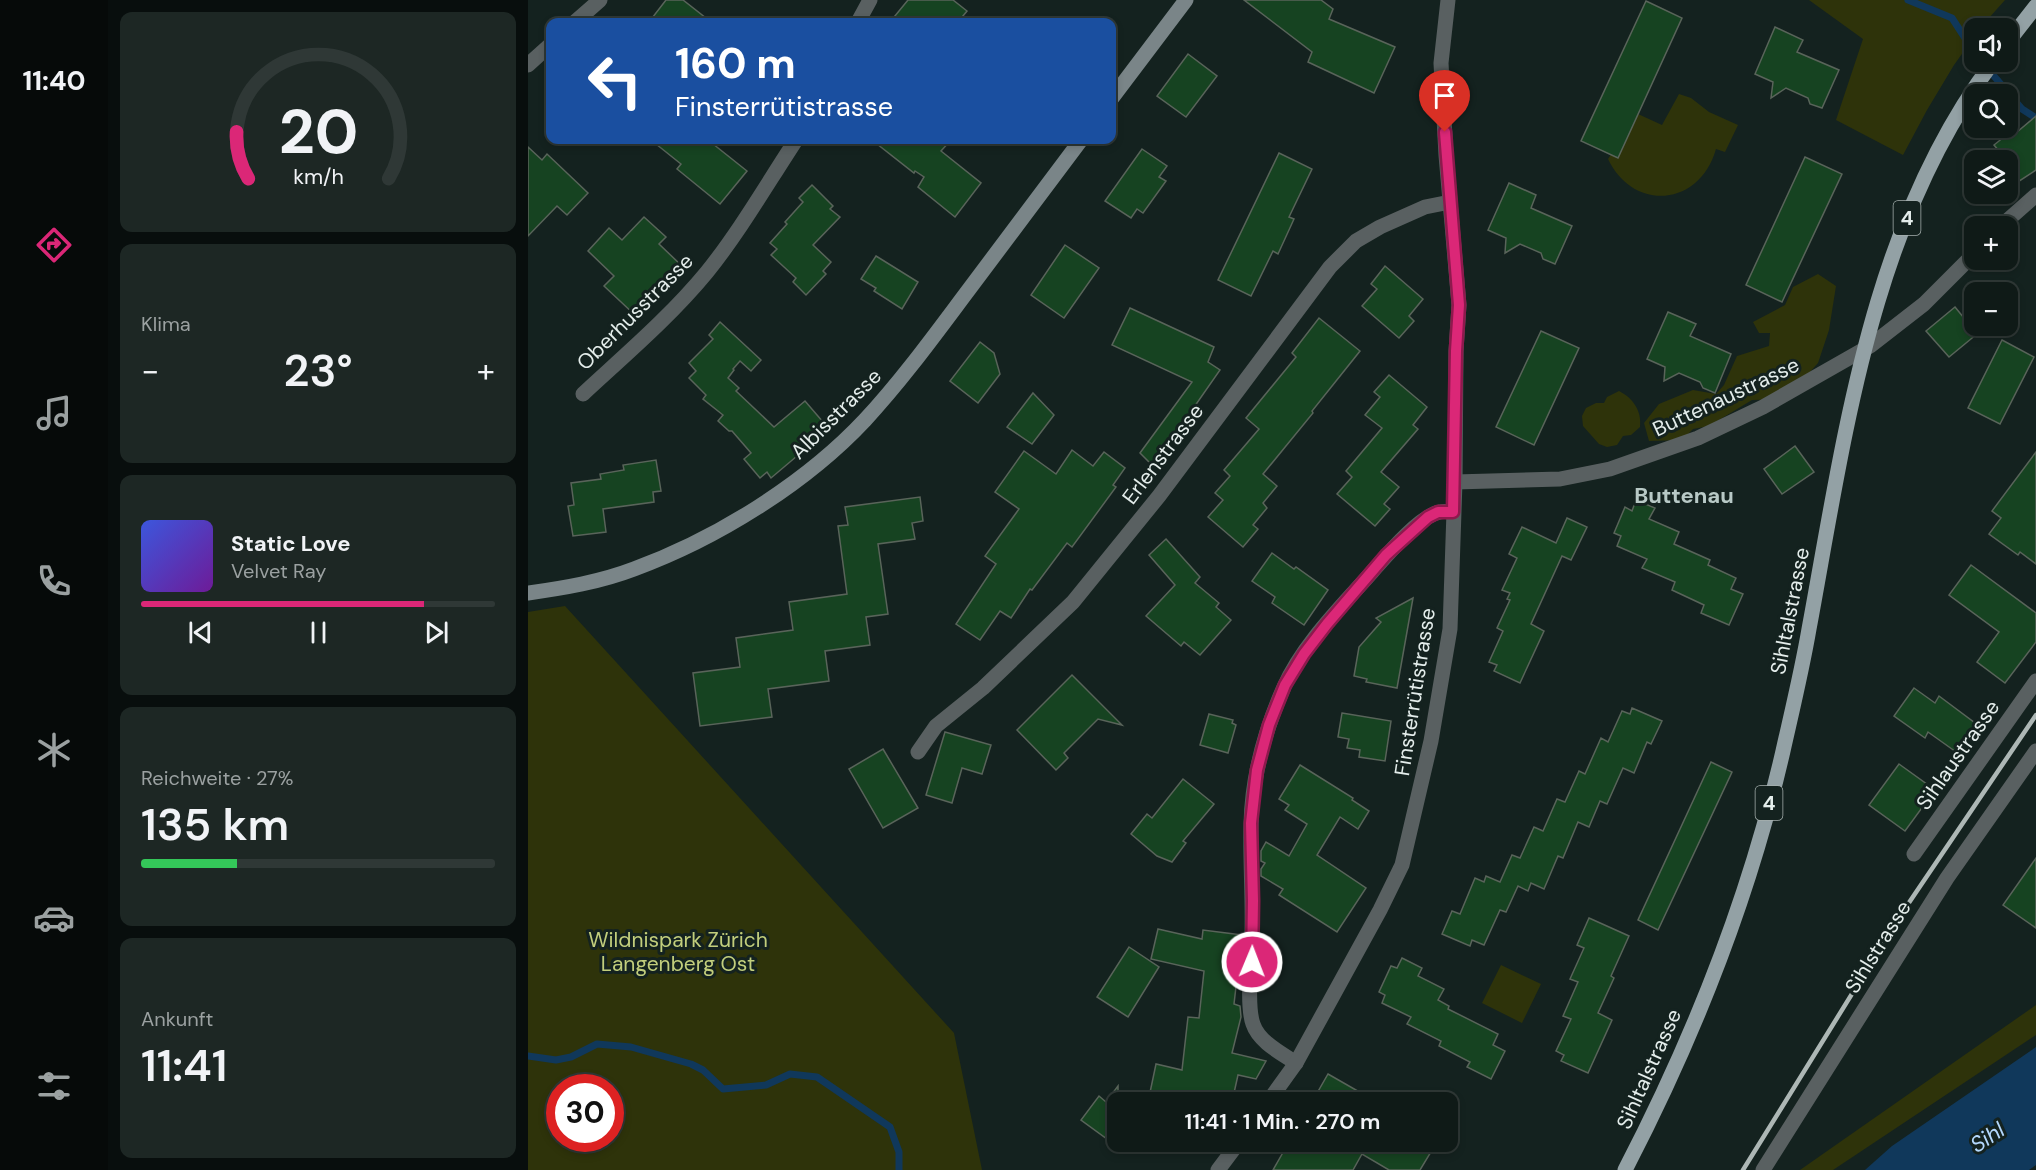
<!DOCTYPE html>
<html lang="de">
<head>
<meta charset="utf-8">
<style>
  :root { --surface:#0f1a17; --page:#1d2724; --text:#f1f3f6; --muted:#9ba1a1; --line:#2f3836; --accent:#db2777 }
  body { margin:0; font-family:"DM Sans",sans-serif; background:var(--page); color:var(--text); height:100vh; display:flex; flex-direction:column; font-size:22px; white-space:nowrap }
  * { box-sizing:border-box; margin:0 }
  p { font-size:20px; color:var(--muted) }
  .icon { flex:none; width:33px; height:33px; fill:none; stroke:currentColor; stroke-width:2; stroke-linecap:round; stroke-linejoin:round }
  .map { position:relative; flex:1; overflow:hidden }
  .panel { display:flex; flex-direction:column; gap:12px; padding:12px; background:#080e0d; width:420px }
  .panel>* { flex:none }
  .banner { position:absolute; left:18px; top:18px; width:570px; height:126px; border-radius:12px; box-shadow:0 3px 9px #0003,0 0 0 2px var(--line); background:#1a4fa0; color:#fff; overflow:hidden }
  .buttons { position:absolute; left:1436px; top:18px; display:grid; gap:12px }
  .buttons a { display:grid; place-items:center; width:54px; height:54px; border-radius:12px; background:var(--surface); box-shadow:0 3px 9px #0003,0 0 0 2px var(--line); font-size:30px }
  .speed { position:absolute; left:18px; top:1074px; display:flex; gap:12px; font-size:30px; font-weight:700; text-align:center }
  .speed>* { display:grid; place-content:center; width:78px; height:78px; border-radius:50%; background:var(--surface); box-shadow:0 3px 9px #0003,0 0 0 2px var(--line); line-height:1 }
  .speed .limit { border:9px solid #d22; background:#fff; color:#111 }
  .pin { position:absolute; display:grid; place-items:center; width:51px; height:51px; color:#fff; margin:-62px -26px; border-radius:50% 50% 50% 0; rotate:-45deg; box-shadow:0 0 6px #0007 }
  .pin .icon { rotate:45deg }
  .me { position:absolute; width:66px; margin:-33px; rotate:1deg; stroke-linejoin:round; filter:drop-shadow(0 0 4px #0008) }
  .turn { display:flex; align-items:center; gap:21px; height:126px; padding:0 30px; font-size:27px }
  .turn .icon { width:78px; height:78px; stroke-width:2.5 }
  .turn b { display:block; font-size:42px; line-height:51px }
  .big { font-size:45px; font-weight:600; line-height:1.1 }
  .panel .card { flex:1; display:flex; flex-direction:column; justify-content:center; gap:9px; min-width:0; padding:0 21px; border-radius:12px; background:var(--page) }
  .panel .dial { align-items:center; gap:0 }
  .dial svg { height:156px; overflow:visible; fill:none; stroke:var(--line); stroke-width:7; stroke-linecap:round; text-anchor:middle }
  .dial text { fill:var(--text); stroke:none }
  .song { display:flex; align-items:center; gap:18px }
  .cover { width:72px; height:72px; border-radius:9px; background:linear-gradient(135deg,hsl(230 70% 55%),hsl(280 70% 35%)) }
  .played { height:6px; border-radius:3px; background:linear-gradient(90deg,var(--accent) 80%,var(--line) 80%) }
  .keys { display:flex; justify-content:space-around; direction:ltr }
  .heat { display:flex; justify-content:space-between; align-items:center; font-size:33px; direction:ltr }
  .charge { height:9px; border-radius:4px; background:linear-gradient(90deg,#34c759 27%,var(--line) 0) }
  .trip { position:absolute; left:579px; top:1092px; width:351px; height:60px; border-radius:12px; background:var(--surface); box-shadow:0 3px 9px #0003,0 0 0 2px var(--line); font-weight:600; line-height:60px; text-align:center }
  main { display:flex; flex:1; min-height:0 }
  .dock { display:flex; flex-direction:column; width:108px; justify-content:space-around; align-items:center; background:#060a09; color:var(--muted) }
  .dock .icon { width:42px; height:42px }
  .dock .selected { color:var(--accent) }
  .dock b { font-size:27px; color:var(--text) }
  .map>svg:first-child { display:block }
</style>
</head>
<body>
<main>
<nav class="dock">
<b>11:40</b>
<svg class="icon selected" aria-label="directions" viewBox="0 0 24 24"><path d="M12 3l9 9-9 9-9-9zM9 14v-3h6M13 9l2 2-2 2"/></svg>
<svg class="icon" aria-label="music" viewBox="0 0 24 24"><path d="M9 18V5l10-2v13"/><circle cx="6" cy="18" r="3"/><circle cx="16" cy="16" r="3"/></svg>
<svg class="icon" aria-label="phone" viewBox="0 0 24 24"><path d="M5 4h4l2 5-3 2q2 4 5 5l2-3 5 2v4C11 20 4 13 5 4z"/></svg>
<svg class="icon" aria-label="climate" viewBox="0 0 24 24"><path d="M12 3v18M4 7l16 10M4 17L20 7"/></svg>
<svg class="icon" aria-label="car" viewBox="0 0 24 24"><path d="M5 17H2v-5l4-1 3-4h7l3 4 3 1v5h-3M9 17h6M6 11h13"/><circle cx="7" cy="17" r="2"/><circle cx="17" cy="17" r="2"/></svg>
<svg class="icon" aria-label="filters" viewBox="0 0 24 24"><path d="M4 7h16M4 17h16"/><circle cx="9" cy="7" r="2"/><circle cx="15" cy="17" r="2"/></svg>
</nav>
<section class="panel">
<div class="card dial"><svg viewBox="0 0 100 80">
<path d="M14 69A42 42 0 1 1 86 69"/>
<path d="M14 69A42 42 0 0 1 8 45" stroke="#db2777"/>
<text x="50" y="56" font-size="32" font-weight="700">20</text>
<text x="50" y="72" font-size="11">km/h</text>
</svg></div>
<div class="card"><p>Klima</p>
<div class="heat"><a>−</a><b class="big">23°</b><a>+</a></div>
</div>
<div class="card">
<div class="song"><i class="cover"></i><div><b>Static Love</b><p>Velvet Ray</p></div></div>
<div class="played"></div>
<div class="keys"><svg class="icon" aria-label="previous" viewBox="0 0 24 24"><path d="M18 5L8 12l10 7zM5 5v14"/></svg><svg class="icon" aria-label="pause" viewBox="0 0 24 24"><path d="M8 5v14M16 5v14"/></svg><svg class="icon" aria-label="next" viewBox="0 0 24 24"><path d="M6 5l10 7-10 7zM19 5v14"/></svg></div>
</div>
<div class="card"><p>Reichweite · 27%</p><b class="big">135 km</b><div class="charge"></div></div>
<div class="card"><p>Ankunft</p><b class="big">11:41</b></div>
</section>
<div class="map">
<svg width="1508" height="1170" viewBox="0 0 1508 1170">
  <rect width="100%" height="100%" fill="#14221f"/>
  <g fill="#2e330a" fill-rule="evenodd">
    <path d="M1281 0H1477L1452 28H1446V37L1426 65 1399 110 1375 155 1308 120 1335 39Z"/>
    <path d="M1151 94 1163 98 1181 112 1210 125 1197 152 1188 149C1172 206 1106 213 1080 159L1110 114 1134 125Z"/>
    <path d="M1290 274 1308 286 1301 330 1290 363 1258 399 1224 400 1181 426 1165 429 1154 440 1121 441 1116 423 1131 404 1165 390 1188 394 1196 385 1209 356 1241 346 1242 333H1231L1225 322 1257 305 1265 287Z"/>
    <path d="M1091 391C1105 398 1114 411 1112 427L1103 435 1095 436 1089 445 1079 447 1071 444 1055 426 1054 416 1058 408 1068 403H1076L1079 397Z"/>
    <path d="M37 606 426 1033 454 1170H0V612ZM32 1088H82V1138H32Z"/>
    <path d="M973 965 1013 984 994 1023 954 1003Z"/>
    <path d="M1508 1005V1035L1305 1170H1272Z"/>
  </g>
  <path fill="#10385b" d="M1508 1047V1165L1501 1170H1337L1364 1146Z"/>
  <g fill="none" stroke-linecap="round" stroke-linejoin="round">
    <g stroke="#10385b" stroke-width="7">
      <path d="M1380 0 1424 18 1446 52"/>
      <path d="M1454 62 1494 109 1508 118"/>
      <path d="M0 1056 28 1060 43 1057 69 1044 103 1047 163 1064 175 1070 195 1089 238 1085 262 1074 289 1077 362 1127 371 1152V1170"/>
    </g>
  </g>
  <g fill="#164321" stroke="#59645a" stroke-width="1.5">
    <path d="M138 0H155L183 22H121Z"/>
    <path d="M380 0H425L439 11 430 22H362Z"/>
    <path d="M716 0H793L805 9 801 19 867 47 846 93 780 62 784 52Z"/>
    <path d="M1118 1 1154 18 1090 158 1053 141Z"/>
    <path d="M1247 27 1275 40 1269 52 1311 70 1294 108 1282 104 1280 98 1258 88 1243 98 1245 82 1227 74Z"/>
    <path d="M660 54 689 76 658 117 629 96Z"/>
    <path d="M1508 116V170L1479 189V160H1471L1466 155 1471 151 1466 145 1486 129 1489 132Z"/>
    <path d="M123 140H180L219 171 192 204 149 169 153 164Z"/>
    <path d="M344 140H423L413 151 453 183 427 217 390 187 396 177 387 171 386 173Z"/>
    <path d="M0 147 14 160 19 154 60 193 39 215 29 206 0 236Z"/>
    <path d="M614 149 639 166 631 177 638 181 615 213 609 209 603 218 577 201Z"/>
    <path d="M751 153 784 169 761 217 766 219 750 254 745 251 723 296 690 280Z"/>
    <path d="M1277 157 1314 174 1254 302 1218 285Z"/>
    <path d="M981 183 1008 195 1003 208 1044 226 1027 264 1015 259 1013 253 992 244 977 253 978 238 960 230Z"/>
    <path d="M284 185 305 206 302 209 312 217 285 245 303 262 295 271 298 274 278 295 265 282 268 278 243 255 249 249 242 243 259 224 257 222 275 202 271 198Z"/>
    <path d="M116 217 138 237 131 244 155 267 108 316 76 286 86 276 60 251 81 228 94 240Z"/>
    <path d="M537 245 571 268 536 318 503 295Z"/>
    <path d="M348 256 390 282 374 309 346 291 348 288 333 279Z"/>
    <path d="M857 266 895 299 881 316 886 321 871 338 834 306 849 289 843 284Z"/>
    <path d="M1427 307 1449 334 1421 357 1398 331Z"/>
    <path d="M602 308 686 347 680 362 692 370 625 466 612 453 664 382 584 345Z"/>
    <path d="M1140 312 1168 324 1162 336 1203 354 1187 393 1175 388 1172 382 1151 373 1136 381 1137 367 1119 359Z"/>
    <path d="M791 318 832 351 784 411 785 413 735 474 749 486 735 503 739 508 725 525 730 529 715 547 680 517 695 500 687 493 702 476 696 470 731 429 718 418 768 357 764 353Z"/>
    <path d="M192 322 233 360 223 371 212 361 205 369 206 370 200 378 211 388 208 391 246 427 277 401 301 429 243 478 239 472 232 478 216 459 223 453 204 431H201L190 421 195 415 175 399 178 395 161 378 168 371 161 363 185 339 181 335Z"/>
    <path d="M1013 331 1051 348 1006 445 968 427Z"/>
    <path d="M1474 340 1506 357 1472 424 1440 408Z"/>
    <path d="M452 342 466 353 472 374 450 403 422 381Z"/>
    <path d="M861 375 899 407 885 425 890 429 853 472 871 487 856 504 862 509 847 526 809 494 824 477 818 471 854 428 837 415 852 397 846 392Z"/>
    <path d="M505 393 526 415 504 444 479 427Z"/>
    <path d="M1267 446 1286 472 1254 494 1236 469Z"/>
    <path d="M544 450 565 466 576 452 597 468 585 485 588 487 544 547 539 543 504 590 502 589 483 618 472 611 452 640 428 624 468 564 457 556 491 509 467 492 496 451 528 474Z"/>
    <path d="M1508 452V564L1492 552 1490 555 1461 534 1473 518 1464 511Z"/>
    <path d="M128 460 133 491 125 492 126 502 75 509 78 532 45 536 40 506 46 505 43 483 73 479 72 474 96 470 95 465Z"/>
    <path d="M392 497 395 521 384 523 387 539 350 544 360 614 338 617 342 645 297 651 301 681 240 689 244 717 172 726 165 673 212 667 208 638 265 630 261 602 319 594 310 526 320 525 317 507Z"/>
    <path d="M1108 500 1127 508 1121 519 1151 532 1146 544 1182 560 1180 565 1208 578 1203 589 1215 594 1201 625 1173 613 1176 605 1144 590 1147 582 1114 568 1119 559 1089 546 1093 536 1086 533 1097 507 1104 511Z"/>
    <path d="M1039 518 1059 527 1043 560 1034 556 1003 624 1016 631 992 683 966 671 969 665 961 662 975 631 969 628 982 600 979 599 982 593 974 590 989 558 981 554 994 527 1028 543Z"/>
    <path d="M638 539 672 577 667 583 691 603 688 607 703 620 672 655 656 642 653 646 618 616 647 585 621 555Z"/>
    <path d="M744 553 766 569 768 567 800 590 776 625 744 603 747 597 724 581Z"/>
    <path d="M1443 565 1508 613V642L1477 683 1449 662 1471 632 1421 595Z"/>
    <path d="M885 598 869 688 838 682 839 679 826 676 831 647 853 622 848 618Z"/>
    <path d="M544 675 594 725 570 719 536 753 540 758 528 770 489 730Z"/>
    <path d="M1386 688 1407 703 1411 696 1451 726 1431 754 1400 732 1397 738 1366 716Z"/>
    <path d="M1104 708 1134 721 1123 744 1119 742 1106 773 1095 768 1079 804 1072 801 1061 827 1050 822 1035 858 1030 856 1016 889 1003 883 1000 891 990 886 978 912 972 910 956 945 944 940 942 946 914 934 924 911 932 914 947 878 956 882 958 876 972 882 984 855 992 858 1006 827 1015 831 1029 799 1037 802 1051 771 1057 774 1073 738 1080 742 1094 711 1102 714Z"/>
    <path d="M814 713 863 721 857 761 831 757 832 750 819 748 821 739 810 737Z"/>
    <path d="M681 714 705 720 704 723 708 725 700 753 672 745Z"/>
    <path d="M417 732 463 745 454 774 434 768 424 803 398 795Z"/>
    <path d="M355 749 390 808 355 828 321 769Z"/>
    <path d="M1183 762 1204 772 1130 930 1110 920Z"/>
    <path d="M1371 764 1407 790 1377 831 1341 805Z"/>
    <path d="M772 765 825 798 824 800 841 811 830 829 812 817 789 855 838 888 809 932 751 895 755 889 733 876V869L737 863 733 861V851L738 842 761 856 779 824 757 810 761 805 751 799Z"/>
    <path d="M655 779 686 804 655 841 658 843 644 862 629 856 603 834 619 814 624 818Z"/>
    <path d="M1508 858V928L1475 905Z"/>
    <path d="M1061 918 1101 936 1083 976 1086 978 1070 1013 1084 1020 1060 1073 1033 1061 1036 1055 1028 1051 1043 1019 1035 1016 1050 982 1042 979 1056 948 1049 945Z"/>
    <path d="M630 929 674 939 675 930 714 935 706 1004 712 1006 713 1017 704 1053 738 1061 728 1079 710 1075 704 1102H620L628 1064 654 1070 660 1017 671 1018 676 971 623 959Z"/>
    <path d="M601 947 631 967 600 1017 569 997Z"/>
    <path d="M874 958 894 968 890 976 916 989 910 1000 921 1006 920 1009 970 1034 965 1045 977 1051 963 1079 939 1067 942 1062 911 1046 913 1041 879 1024 883 1017 854 1003 857 995 851 992 863 966 869 968Z"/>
    <path d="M800 1074 849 1102H784Z"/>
    <path d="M590 1086V1147L553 1120 571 1096 578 1102Z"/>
    <path d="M761 1142H909L892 1170H861L834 1154 825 1170H745Z"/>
  </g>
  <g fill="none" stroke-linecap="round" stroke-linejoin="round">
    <g stroke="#596061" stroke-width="15">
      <path d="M47 22 72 0"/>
      <path d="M330 22 342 0"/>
      <path d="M0 65 22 45"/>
      <path d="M1473 226 1508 195"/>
      <path d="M55 394C97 355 142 317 179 272 212 231 239 184 268 140"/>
      <path d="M927 482 1032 479 1082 469 1170 438 1235 407 1342 346 1396 304 1446 254"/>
      <path d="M390 752 408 726 455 688 545 602 631 496 802 267 828 241 852 227 897 207 922 202"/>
      <path d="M1386 854 1508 681"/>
      <path d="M768 1063C753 1053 731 1042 725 1024 718 1005 724 955 724 933 725 897 722 860 723 824 724 777 737 730 756 687 775 644 813 607 844 572 858 556 892 515 912 512 916 511 921 512 925 512"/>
      <path d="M740 1102 768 1063 852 910 874 865 903 741 922 629 927 482 928 351 931 305 918 155 913 63 920 0"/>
      <path d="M690 1170 711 1142"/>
      <path d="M1235 1170 1419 878 1508 751"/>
    </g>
    <g stroke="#7a8588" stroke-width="15">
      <path d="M584 98 658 0"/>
      <path d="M0 593C36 588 72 582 106 569 188 539 277 484 337 420 374 380 406 336 439 292 477 241 515 191 553 140"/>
    </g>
    <g stroke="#93a1a5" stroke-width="15">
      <path d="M1479 43 1508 6"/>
      <path d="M1097 1170C1165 1039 1222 895 1255 751 1264 711 1274 670 1281 629 1317 435 1343 224 1465 62"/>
    </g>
    <path stroke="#adb7b5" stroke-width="4.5" d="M1215 1170 1374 913 1508 715"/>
  </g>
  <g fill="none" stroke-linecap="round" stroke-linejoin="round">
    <g stroke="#8e194d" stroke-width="15">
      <path id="route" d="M724 962 725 901 723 823 729 770 741 725 757 685 776 654 799 624 858 555 900 517 910 512H925L928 351 931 305 917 132"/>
    </g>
    <use href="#route" stroke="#db2777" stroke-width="10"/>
  </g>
  <g text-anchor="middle" stroke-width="6" stroke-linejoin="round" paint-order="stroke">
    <g fill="#14221f" stroke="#a6b0ae" stroke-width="1.5">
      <rect x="1365.5" y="201" width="27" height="34" rx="4.5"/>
      <rect x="1227.5" y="786" width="27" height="34" rx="4.5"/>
    </g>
    <g font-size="20" font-weight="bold" fill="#e4edeb">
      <text x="1379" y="225">4</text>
      <text x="1241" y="810">4</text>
    </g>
    <g font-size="21" fill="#e4edeb" stroke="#14221f">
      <text transform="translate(107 312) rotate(-45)" y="7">Oberhusstrasse</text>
      <text transform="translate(1198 397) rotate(-25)" y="7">Buttenaustrasse</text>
      <text transform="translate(308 414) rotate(-45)" y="7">Albisstrasse</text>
      <text transform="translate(635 454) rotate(-53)" y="7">Erlenstrasse</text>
      <text transform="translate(1262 611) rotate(-79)" y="7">Sihltalstrasse</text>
      <text transform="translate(887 692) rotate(-81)" y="7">Finsterrütistrasse</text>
      <text transform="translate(1430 755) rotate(-55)" y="7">Sihlaustrasse</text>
      <text transform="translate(1350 947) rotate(-58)" y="7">Sihlstrasse</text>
      <text transform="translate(1121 1069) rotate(-66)" y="7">Sihltalstrasse</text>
    </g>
    <g font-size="21" fill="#c2ce7c" stroke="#14221f">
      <text x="150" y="947">Wildnispark Zürich<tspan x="150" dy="24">Langenberg Ost</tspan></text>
    </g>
    <g font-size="22" font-weight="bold" fill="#b8c9c6" stroke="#14221f">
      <text x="1156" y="503">Buttenau</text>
    </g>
    <g font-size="22" font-style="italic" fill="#b4d8fd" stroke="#14221f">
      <text transform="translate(1459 1137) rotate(-34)" y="8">Sihl</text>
    </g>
  </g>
</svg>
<div class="buttons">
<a><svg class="icon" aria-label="sound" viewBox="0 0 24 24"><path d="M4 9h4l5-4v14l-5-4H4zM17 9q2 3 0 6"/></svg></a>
<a><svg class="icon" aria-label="search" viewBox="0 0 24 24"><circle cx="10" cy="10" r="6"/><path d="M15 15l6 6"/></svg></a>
<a><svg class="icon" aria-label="layers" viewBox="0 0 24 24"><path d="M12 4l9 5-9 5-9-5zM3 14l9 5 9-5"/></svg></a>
<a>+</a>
<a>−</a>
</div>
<div class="speed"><div class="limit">30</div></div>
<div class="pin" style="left:917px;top:132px;background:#d93025"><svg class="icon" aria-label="arrive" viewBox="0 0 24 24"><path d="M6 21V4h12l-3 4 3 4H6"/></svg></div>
<svg class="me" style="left:724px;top:962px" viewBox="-20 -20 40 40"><circle r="17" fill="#db2777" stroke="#fff" stroke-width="3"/><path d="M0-11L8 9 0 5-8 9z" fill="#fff"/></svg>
<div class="trip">11:41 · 1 Min. · 270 m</div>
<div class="banner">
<div class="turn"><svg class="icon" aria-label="left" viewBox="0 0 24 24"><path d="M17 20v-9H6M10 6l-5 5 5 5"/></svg><div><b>160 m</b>Finsterrütistrasse</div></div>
</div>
</div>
</main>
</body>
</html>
